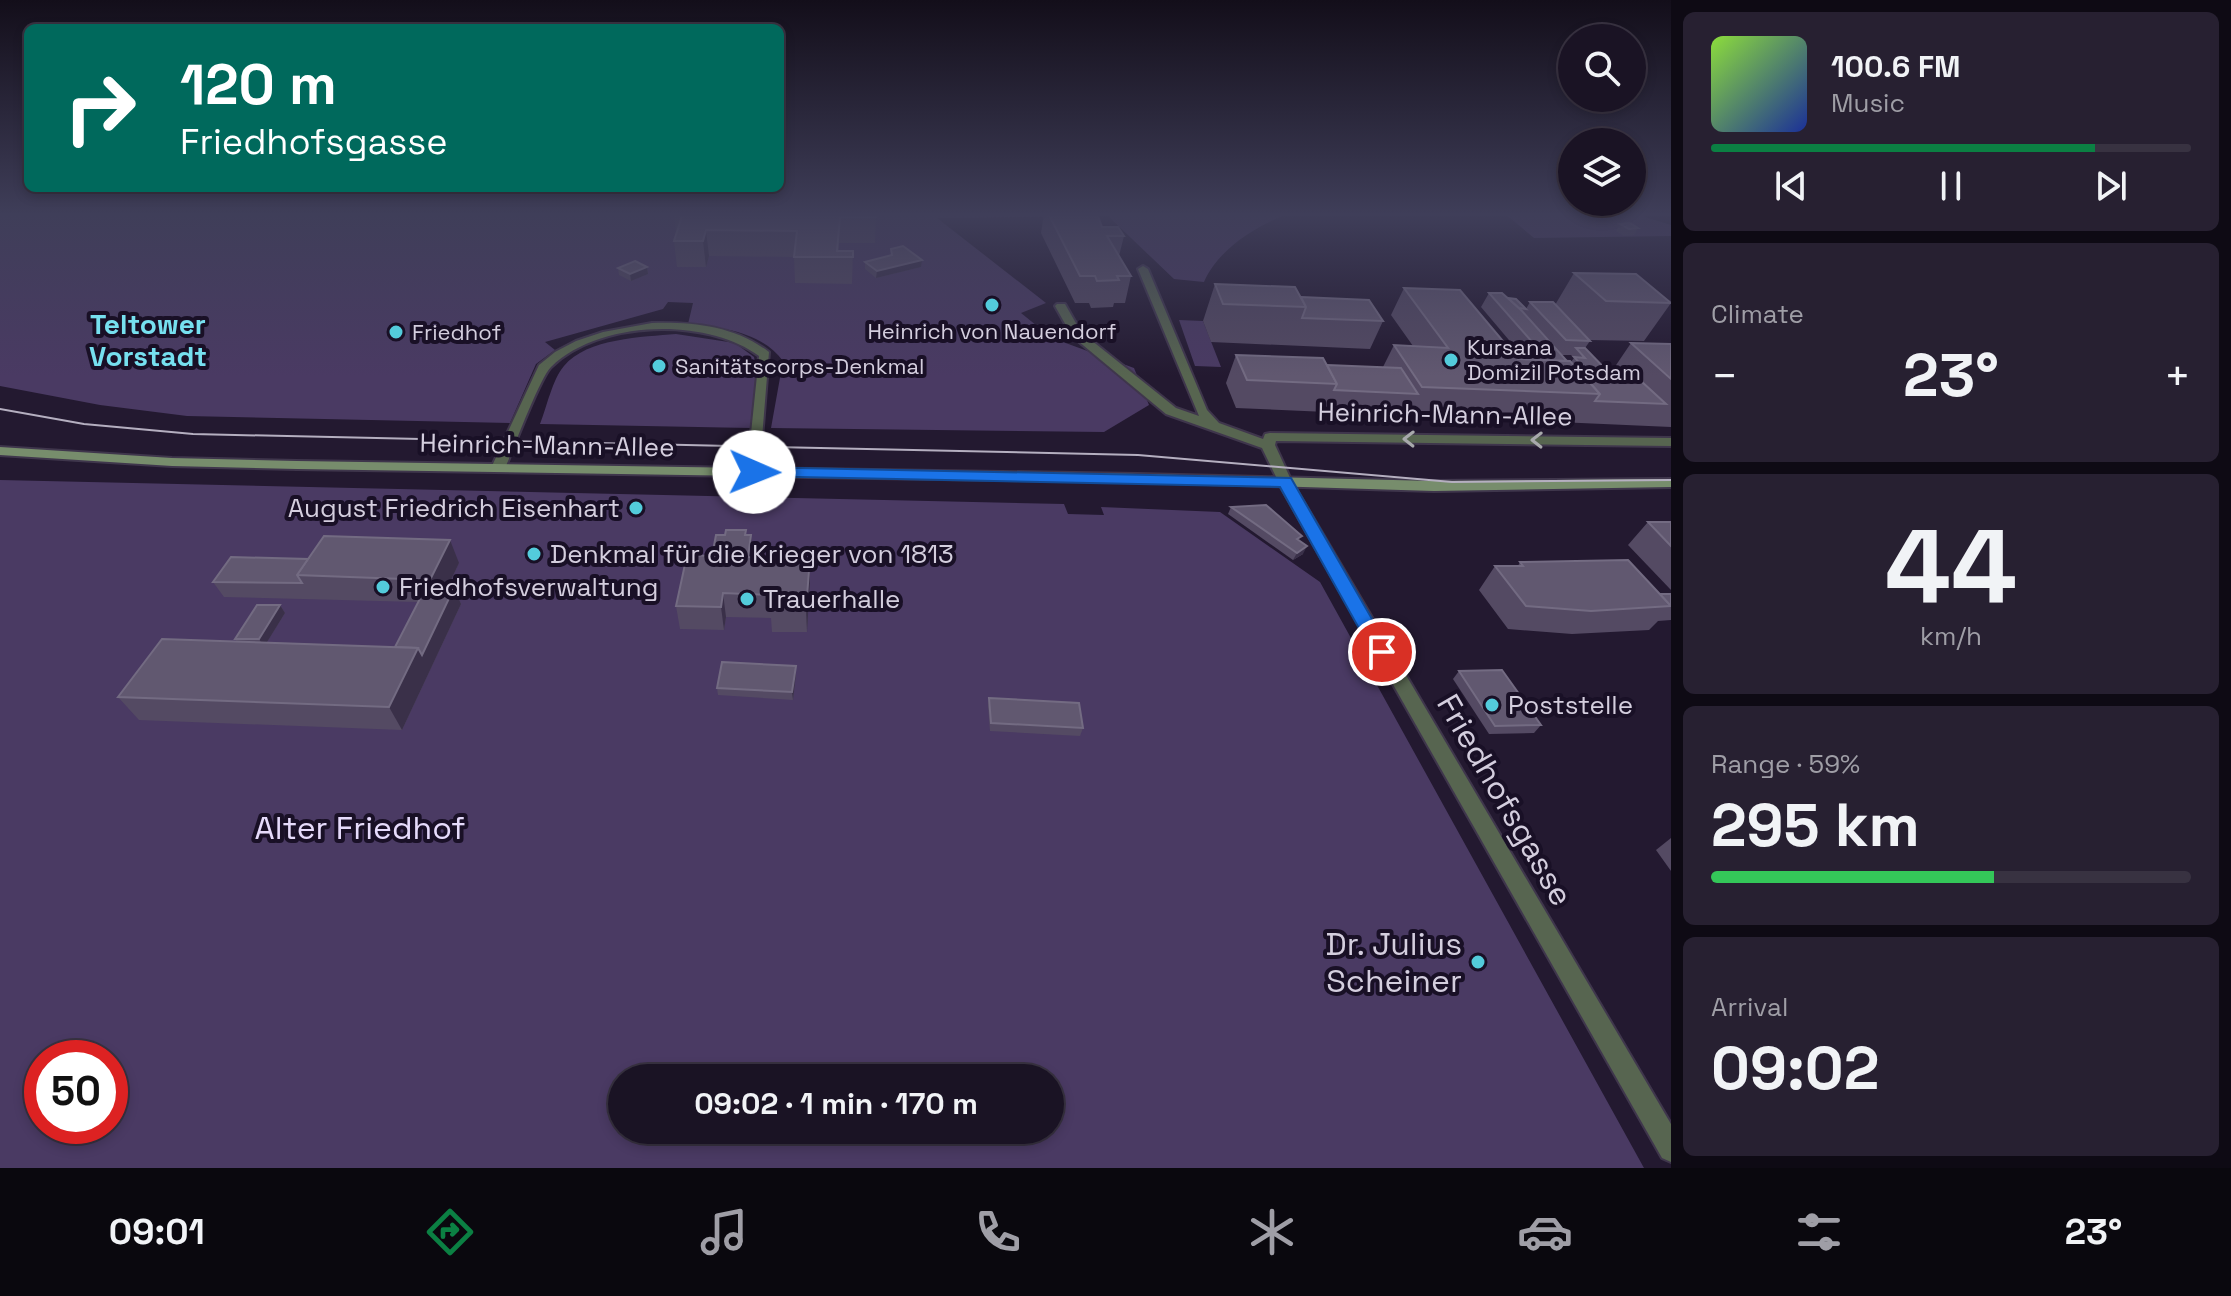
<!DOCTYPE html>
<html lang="en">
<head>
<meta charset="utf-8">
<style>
  :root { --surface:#1a1324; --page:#272031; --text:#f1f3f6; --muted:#9f9ea6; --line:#383241; --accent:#0b8043 }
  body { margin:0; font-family:"Space Grotesk",sans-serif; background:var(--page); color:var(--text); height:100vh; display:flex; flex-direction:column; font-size:30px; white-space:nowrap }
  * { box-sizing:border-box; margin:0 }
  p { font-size:26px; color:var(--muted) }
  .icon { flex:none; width:44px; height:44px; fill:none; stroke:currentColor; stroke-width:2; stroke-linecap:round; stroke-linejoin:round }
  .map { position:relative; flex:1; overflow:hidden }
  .side { display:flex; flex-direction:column; gap:12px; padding:12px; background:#0e0a14; width:560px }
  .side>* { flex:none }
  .guide { position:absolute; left:24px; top:24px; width:760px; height:168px; border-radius:12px; box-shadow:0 4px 12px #0003,0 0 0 2px var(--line); background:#00695c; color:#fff; overflow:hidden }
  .tools { position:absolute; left:1558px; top:24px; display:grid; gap:16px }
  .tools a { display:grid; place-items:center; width:88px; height:88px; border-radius:50%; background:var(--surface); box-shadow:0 4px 12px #0003,0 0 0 2px var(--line); font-size:40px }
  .speed { position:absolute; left:24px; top:1040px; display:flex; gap:16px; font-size:40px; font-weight:700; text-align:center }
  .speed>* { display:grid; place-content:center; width:104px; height:104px; border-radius:50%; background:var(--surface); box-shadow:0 4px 12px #0003,0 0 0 2px var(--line); line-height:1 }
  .speed .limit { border:12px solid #d22; background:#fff; color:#111 }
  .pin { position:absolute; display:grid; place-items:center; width:68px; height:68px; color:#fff; margin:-34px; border:4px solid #fff; border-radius:50%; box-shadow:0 2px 8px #0007 }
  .me { position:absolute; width:88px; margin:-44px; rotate:91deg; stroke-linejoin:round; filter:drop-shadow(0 0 6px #0008) }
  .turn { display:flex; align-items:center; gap:28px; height:168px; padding:0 24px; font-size:36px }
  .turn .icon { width:104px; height:104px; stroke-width:2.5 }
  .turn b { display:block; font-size:56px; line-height:68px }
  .big { font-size:60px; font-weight:800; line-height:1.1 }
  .side .widget { flex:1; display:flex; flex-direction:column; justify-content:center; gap:12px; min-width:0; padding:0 28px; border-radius:12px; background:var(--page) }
  .side .dial { align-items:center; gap:0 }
  .dial b { font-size:104px; line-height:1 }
  .song { display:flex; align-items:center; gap:24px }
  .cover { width:96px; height:96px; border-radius:12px; background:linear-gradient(135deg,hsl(90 70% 55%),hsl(230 70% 35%)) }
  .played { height:8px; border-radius:4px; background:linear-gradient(90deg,var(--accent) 80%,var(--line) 80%) }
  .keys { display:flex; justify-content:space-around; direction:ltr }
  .heat { display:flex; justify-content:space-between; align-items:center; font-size:44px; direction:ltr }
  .charge { height:12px; border-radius:6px; background:linear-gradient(90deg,#34c759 59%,var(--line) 0) }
  .trip { position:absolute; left:608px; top:1064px; width:456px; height:80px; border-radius:40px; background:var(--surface); box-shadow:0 4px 12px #0003,0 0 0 2px var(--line); font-weight:800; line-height:80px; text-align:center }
  .tab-bar { display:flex; height:128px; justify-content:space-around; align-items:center; background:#0a080e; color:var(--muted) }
  .tab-bar .icon { width:56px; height:56px }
  .tab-bar .current { color:var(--accent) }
  .tab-bar b { font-size:36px; color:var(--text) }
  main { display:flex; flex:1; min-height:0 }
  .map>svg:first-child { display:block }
</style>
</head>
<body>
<main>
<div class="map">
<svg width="1671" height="1168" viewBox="0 0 1671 1168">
  <rect width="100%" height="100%" fill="#231930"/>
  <g fill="#4a3a63" fill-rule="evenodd">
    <path d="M0 213H1292C1259 223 1218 249 1204 282L1174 279 1108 216 937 218 1046 303 1021 313 1052 338 1134 368 1149 405 1104 432 771 428 783 361C762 332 721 327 688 324L693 303 668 302 663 309 545 342 555 350 536 364 510 423 187 416 100 405 0 386Z"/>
    <path d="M1504 213H1646L1645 217 1671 225V236L1534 238Z"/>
    <path d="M1179 320 1203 321 1221 367 1195 366Z"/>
    <path d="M676 334 735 343 754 357 758 379 750 428 540 424C547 407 552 380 564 366 587 338 643 337 676 334Z"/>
    <path d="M0 480 1064 504 1068 514 1104 515 1101 507 1220 512 1320 582 1644 1168H0ZM42 1058H110V1126H42ZM622 1078H1050V1130H622Z"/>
  </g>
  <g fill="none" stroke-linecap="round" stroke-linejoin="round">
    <g stroke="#3f364c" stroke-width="4">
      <g id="lane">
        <path d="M1143 266 1148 269 1207 410 1219 423 1263 439 1265 434 1270 433 1671 438V446L1276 441 1275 445 1292 482 1285 486 1280 485 1262 448 1166 414 1072 336 1055 306 1057 304H1065L1081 332 1176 408 1199 416 1138 269Z"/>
        <path d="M652 323C695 322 734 326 769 352L759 475H749L747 472 759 356C706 317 599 320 551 367 539 379 514 448 505 468L503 471H493L491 468 539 365 555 352 576 341 603 332Z"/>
      </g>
    </g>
    <g stroke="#3f364c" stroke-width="4">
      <path id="street" d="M1285 478 1292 482 1671 1124V1162L1662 1158 1278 482Z"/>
    </g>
    <g stroke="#3f364c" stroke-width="4">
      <path id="secondary" d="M0 447 172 458 297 461 1138 474 1434 481 1671 479V487L1434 491 1138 482 297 469 172 466 0 455Z"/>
    </g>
    <use href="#lane" fill="#576550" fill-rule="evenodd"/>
    <use href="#street" fill="#576550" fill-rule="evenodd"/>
    <use href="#secondary" fill="#778d6c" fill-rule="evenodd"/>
    <path stroke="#b5afc0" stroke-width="2" d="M0 409 84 424 193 434 1138 455 1452 482 1671 480"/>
  </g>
  <g fill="#544a63" fill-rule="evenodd">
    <path d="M674 213H876L875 243H839V251H853L852 284 795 283 794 257 709 256 706 267H677L674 241 676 233Z"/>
    <path d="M1044 213H1097L1102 227 1124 236 1119 256 1131 276 1125 303H1114L1113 307 1091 308 1089 303H1075L1041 233Z"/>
    <path d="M1620 224 1638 228 1634 235 1624 236 1616 231Z"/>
    <path d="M891 249 921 267 876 278 865 269V262L891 256Z"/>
    <path d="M647 267 648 274 631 281 619 275 618 268Z"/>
    <path d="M1574 273 1671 303 1644 341 1589 340 1590 341 1585 348 1610 374 1631 343 1671 344V427L1236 408 1226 383 1236 355 1327 365 1383 367 1394 345 1413 346 1391 315 1404 288 1518 359H1525L1481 307 1489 293 1508 298 1526 309 1530 302 1555 305ZM1562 355H1571L1574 358 1571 362 1567 361Z"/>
    <path d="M1215 284 1301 297 1383 321 1370 349 1211 342 1203 321Z"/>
    <path d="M1231 507 1300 541 1303 554 1293 560 1228 514Z"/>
    <path d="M1648 522H1671V590L1628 545Z"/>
    <path d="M746 530V535H751L753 557 810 582 807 632H772L771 618 726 617 724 630 680 629 676 606 712 556 725 535Z"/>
    <path d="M1520 562 1660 594H1671V620L1658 621 1649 630 1572 634 1508 629 1479 590 1495 566H1518Z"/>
    <path d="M459 563 447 588H454L461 604 402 730 139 720 118 697 236 641 235 639 280 605 285 613 267 642 395 647 418 602 224 597 213 582Z"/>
    <path d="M1459 671 1541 725 1534 733 1489 734 1453 679Z"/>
    <path d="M796 674 793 700 718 695 717 688Z"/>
    <path d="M989 698 1083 728 1080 736 990 731 988 706Z"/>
    <path d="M1671 838V871L1656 850Z"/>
  </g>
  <g fill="#3a3049">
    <path d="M706 230 709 256 706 267 703 241Z"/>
    <path d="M922 260 921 267 876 278 877 271Z"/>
    <path d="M647 267 648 274 631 281 630 274Z"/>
    <path d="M751 535 753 559 748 557Z"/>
    <path d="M450 540 459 563 440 603 430 580Z"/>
    <path d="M1307 546 1303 554 1293 560 1297 553Z"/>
    <path d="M810 558V582L807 632 806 609Z"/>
    <path d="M454 588 461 604 402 730 389 707 418 648Z"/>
    <path d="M723 593 726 617 724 630 721 607Z"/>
    <path d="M280 605 285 613 264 647 259 639Z"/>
    <path d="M796 666V674L793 700 792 692Z"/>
  </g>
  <g fill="#615870" stroke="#736b82" stroke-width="2">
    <path d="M683 213H876V217H840L837 251H853V257H794L797 231 706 230 703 241H674Z"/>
    <path d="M1048 213H1097L1102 227H1118L1124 236H1107L1131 276H1117L1119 280 1097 281 1095 276H1080Z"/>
    <path d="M1630 223 1638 228 1629 229 1620 224Z"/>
    <path d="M903 246 922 260 877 271 865 262 892 255 891 249Z"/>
    <path d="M635 261 647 267 630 274 618 268Z"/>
    <path d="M1574 273 1636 274 1671 303 1606 301Z"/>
    <path d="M1215 284 1295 287 1306 307 1223 304Z"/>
    <path d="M1404 288 1460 290 1518 359 1570 361 1600 394 1422 387 1394 345 1448 348Z"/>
    <path d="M1489 293H1502L1522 311 1567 361 1548 360Z"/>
    <path d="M1301 297 1369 300 1383 321 1302 318 1306 307Z"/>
    <path d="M1508 298 1516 299 1526 309 1519 308Z"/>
    <path d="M1530 302H1553L1590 341 1566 340Z"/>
    <path d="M1631 343 1671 344V379Z"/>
    <path d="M1576 348H1585L1616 380 1594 379 1574 357 1585 358Z"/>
    <path d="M1236 355 1323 358 1337 384 1247 380Z"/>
    <path d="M1327 365 1401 368 1418 394 1334 390 1337 384Z"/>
    <path d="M1586 378 1641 381 1666 404 1595 401 1600 394Z"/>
    <path d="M1266 505 1302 536 1297 539 1307 546 1297 553 1231 507Z"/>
    <path d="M1648 522H1671V546Z"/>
    <path d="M726 530H746L745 535H751L748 557 810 558 806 609 770 608 772 595 723 593 721 607 676 606 687 555 712 556 716 535H725Z"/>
    <path d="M324 536 450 540 430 580 297 575Z"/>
    <path d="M231 557 308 559 297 575 302 583 213 582Z"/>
    <path d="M1628 560 1671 606 1591 611 1526 606 1495 566H1523L1520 562Z"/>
    <path d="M426 587 454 588 422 655 418 648 395 647Z"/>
    <path d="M1660 594H1671V605H1670Z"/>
    <path d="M257 605H280L259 639H235Z"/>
    <path d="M162 639 418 648 389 707 118 697Z"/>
    <path d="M722 662 796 666 792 692 717 688Z"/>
    <path d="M1502 670 1541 725 1495 726 1459 671Z"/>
    <path d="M989 698 1079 703 1083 728 991 723Z"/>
  </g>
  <defs><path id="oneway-chevron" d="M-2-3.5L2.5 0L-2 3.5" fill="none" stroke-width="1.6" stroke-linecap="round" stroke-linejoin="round" transform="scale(2)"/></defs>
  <g stroke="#a8a9ac">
    <use href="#oneway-chevron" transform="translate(1409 439) rotate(-179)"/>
    <use href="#oneway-chevron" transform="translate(1537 440) rotate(-179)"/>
  </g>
  <linearGradient id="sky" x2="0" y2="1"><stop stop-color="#130e1a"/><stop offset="0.57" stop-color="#3f3e59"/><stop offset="1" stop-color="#3f3e59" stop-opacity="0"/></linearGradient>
  <rect width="1671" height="376" fill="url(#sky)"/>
  <path fill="#1a73e8" stroke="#114b97" stroke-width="2" d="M754 467 1291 478 1391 652 1382 659 1375 657 1280 487 749 476 746 472Z"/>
  <g fill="#53cbdb" stroke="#191026" stroke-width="3">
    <circle cx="992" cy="305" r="8"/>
    <circle cx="396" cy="332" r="8"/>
    <circle cx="1451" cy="360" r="8"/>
    <circle cx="659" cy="366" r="8"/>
    <circle cx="636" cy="508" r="8"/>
    <circle cx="534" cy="554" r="8"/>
    <circle cx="383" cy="587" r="8"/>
    <circle cx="747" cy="599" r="8"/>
    <circle cx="1492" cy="705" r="8"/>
    <circle cx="1478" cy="962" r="8"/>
  </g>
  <g text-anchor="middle" stroke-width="8" stroke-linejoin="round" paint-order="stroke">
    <g font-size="22" fill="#d4cede" stroke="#191026" text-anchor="start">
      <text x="992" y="339" text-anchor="middle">Heinrich von Nauendorf</text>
      <text x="412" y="340">Friedhof</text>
      <text x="1467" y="355">Kursana<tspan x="1467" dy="25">Domizil Potsdam</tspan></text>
      <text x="675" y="374">Sanitätscorps-Denkmal</text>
    </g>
    <g font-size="26" fill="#d4cede" stroke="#191026">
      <text transform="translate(1445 414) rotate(1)" y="9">Heinrich-Mann-Allee</text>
      <text transform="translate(547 445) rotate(1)" y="9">Heinrich-Mann-Allee</text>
    </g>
    <g font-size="26" fill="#d4cede" stroke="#191026" text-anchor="start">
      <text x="620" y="517" text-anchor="end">August Friedrich Eisenhart</text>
      <text x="550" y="563">Denkmal für die Krieger von 1813</text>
      <text x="399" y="596">Friedhofsverwaltung</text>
      <text x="763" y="608">Trauerhalle</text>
      <text x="1508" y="714">Poststelle</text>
    </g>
    <g font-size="28" font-weight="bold" fill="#76e0ef" stroke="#191026">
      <text x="148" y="334">Teltower<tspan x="148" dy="32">Vorstadt</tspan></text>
    </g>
    <g font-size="32" fill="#d4cede" stroke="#191026">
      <text transform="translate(1505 800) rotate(60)" y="11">Friedhofsgasse</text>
    </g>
    <g font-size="32" fill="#e6dbfb" stroke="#191026">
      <text x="360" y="839">Alter Friedhof</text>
    </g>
    <g font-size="32" fill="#d4cede" stroke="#191026" text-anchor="end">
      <text x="1462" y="955">Dr. Julius<tspan x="1462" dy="37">Scheiner</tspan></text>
    </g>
  </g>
</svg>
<div class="tools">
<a><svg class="icon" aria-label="search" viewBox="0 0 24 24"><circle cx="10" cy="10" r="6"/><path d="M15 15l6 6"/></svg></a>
<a><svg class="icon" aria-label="layers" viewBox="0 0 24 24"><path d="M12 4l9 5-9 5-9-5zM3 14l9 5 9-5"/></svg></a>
</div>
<div class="speed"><div class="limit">50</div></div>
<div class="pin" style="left:1382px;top:652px;background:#d93025"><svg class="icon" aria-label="arrive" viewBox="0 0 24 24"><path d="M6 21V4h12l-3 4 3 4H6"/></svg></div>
<svg class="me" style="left:754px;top:472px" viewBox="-20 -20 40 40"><circle r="19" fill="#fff"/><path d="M0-13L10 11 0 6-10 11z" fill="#1a73e8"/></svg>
<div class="trip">09:02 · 1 min · 170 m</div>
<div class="guide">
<div class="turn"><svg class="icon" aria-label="right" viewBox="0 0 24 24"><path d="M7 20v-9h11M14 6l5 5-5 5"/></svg><div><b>120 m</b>Friedhofsgasse</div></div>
</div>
</div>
<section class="side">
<div class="widget">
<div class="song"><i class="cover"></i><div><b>100.6 FM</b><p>Music</p></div></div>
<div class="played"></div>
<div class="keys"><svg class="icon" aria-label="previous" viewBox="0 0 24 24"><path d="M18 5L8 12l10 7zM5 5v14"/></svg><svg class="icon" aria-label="pause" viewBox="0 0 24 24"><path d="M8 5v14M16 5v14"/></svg><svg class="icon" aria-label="next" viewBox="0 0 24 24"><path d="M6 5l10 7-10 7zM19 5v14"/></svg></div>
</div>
<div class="widget"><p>Climate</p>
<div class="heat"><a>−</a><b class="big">23°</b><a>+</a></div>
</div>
<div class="widget dial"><b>44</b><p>km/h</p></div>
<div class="widget"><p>Range · 59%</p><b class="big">295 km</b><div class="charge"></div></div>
<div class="widget"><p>Arrival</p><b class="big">09:02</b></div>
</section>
</main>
<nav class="tab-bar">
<b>09:01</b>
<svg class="icon current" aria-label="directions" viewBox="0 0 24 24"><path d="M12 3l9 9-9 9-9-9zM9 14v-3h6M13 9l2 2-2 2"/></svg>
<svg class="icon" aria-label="music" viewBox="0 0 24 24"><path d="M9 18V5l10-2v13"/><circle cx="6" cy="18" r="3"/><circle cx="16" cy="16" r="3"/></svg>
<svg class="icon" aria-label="phone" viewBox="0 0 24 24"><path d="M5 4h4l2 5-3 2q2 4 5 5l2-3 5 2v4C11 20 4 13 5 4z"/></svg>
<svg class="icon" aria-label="climate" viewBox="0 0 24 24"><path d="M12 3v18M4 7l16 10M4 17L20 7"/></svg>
<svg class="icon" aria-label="car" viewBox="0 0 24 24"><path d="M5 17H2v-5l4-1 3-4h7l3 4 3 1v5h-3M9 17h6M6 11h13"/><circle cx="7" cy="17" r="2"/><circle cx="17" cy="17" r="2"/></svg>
<svg class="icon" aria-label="filters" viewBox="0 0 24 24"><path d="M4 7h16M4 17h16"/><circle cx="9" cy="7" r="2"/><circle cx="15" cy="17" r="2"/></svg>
<b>23°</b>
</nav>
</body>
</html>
